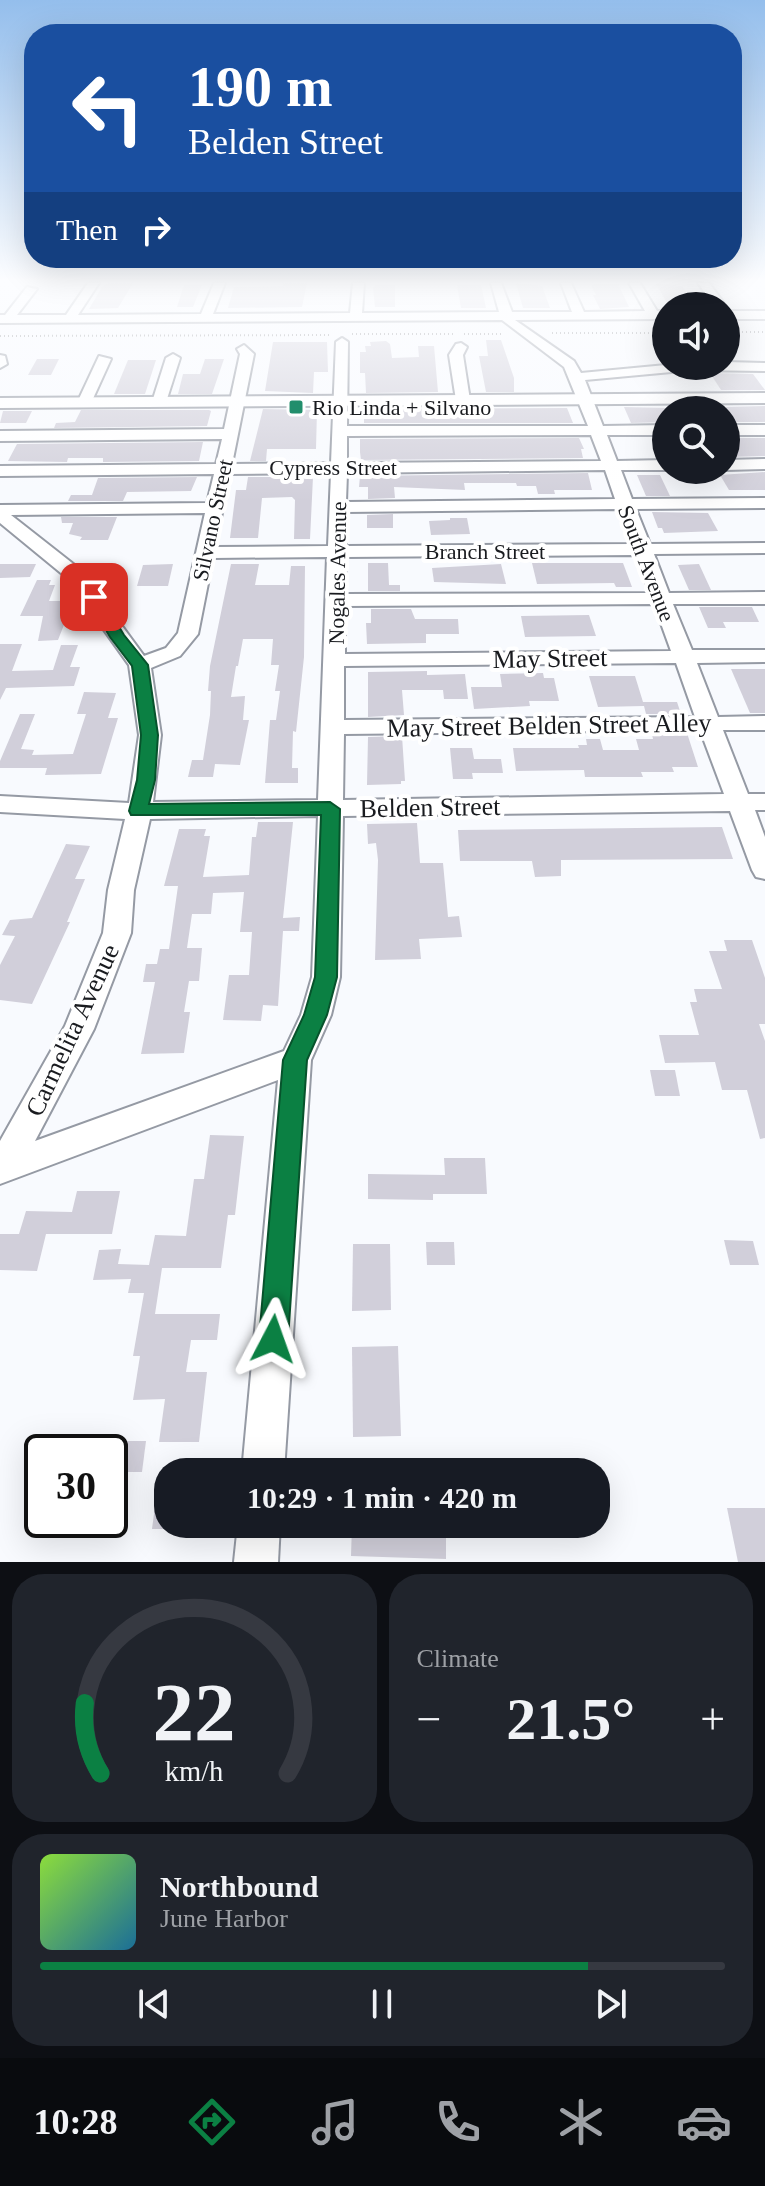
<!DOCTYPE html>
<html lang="en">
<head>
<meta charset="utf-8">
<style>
  :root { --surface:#171b24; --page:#20242c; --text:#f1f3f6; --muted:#9ea1a6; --line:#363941; --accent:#0b8043 }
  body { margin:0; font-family:Georgia,serif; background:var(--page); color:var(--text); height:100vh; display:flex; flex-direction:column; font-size:30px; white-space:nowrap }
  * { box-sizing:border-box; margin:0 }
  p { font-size:26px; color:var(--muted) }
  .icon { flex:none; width:44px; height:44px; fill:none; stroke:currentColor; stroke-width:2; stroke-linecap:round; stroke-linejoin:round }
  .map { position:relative; height:1562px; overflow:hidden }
  .panel { display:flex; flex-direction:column; gap:12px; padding:12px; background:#0d0f14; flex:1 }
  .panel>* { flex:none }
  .top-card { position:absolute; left:24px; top:24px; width:718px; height:244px; border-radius:32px; box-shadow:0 8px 32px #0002; background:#1a4fa0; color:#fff; overflow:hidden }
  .controls { position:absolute; left:652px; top:292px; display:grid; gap:16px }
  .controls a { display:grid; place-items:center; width:88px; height:88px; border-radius:50%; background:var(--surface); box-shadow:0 8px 32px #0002; font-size:40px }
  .speed { position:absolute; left:24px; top:1434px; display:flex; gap:16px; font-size:40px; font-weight:700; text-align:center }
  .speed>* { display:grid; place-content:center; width:104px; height:104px; border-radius:50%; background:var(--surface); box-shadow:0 8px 32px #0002; line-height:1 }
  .speed .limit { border:4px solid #111; border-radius:12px; background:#fff; color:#111 }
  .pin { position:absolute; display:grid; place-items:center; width:68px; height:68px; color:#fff; margin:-34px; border-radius:16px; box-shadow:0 4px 12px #0006 }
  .me { position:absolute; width:88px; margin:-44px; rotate:4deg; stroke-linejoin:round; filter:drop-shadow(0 0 6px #0008) }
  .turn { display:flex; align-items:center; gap:28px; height:168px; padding:0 32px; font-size:36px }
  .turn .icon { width:104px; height:104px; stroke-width:2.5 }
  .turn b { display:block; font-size:56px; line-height:68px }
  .then { display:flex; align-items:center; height:76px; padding:0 32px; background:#0003; gap:16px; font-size:30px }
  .big { font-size:60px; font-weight:700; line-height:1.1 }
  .panel .card { flex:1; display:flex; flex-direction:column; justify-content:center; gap:12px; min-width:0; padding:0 28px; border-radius:32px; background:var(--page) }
  .panel .dial { align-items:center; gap:0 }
  .dial svg { height:208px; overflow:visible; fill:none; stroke:var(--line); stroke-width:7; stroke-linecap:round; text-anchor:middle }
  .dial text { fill:var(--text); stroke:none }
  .song { display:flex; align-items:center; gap:24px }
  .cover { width:96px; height:96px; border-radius:12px; background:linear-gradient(135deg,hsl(90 70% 55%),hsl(200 70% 35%)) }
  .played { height:8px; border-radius:4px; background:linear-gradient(90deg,var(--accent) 80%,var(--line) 80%) }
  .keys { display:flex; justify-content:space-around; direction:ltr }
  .heat { display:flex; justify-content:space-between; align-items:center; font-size:44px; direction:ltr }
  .panel .tiles { flex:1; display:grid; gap:12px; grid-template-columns:1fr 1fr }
  .card:last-child { grid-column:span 2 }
  .trip { position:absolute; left:154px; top:1458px; width:456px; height:80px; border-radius:32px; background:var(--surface); box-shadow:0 8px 32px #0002; font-weight:700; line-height:80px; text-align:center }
  .tab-bar { display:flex; height:128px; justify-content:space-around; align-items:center; background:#090b0e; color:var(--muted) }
  .tab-bar .icon { width:56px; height:56px }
  .tab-bar .current { color:var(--accent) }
  .tab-bar b { font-size:36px; color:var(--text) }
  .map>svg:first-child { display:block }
</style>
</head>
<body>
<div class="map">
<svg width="765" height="1562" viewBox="0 0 765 1562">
  <rect width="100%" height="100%" fill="#f8fafe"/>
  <g fill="#d1cfda">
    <path d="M108 283H133L118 308 89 309 102 287Z"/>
    <path d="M283 283H307L302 307 228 308 234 287 283 286Z"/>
    <path d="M516 283 542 286 550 308H523Z"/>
    <path d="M595 284H618L629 307 600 309 593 295H596L591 286Z"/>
    <path d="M656 284 682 286 696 306H669Z"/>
    <path d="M184 285H202L193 307H177Z"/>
    <path d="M376 285H395V307H375L373 288Z"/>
    <path d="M457 285H481L486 308H461Z"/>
    <path d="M486 340H501L514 378V392H486L479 356H488Z"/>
    <path d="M386 341 390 344 392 358 419 357 418 346H434L438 392 366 393 365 373H360V352H366L365 346H371L370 342Z"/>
    <path d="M273 342H327L328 372H314L313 393 265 391Z"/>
    <path d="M37 359H59L51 375H28Z"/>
    <path d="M205 359H224L212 394H178L183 374H200Z"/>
    <path d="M128 360H156L145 394H114Z"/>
    <path d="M710 373 753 374 765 390H721Z"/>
    <path d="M765 406V422H726V407Z"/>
    <path d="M624 407 666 408V422L631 423Z"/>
    <path d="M567 408 573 423H364V409Z"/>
    <path d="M263 409 317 410 316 449H267L266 461H250Z"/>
    <path d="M81 410H209L211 411 207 426 54 428 56 423 75 422Z"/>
    <path d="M3 411H32L26 423H0Z"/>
    <path d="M579 438 584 449H581L583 458 361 460 360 452V439Z"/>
    <path d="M726 438H765V456L726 457Z"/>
    <path d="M203 442 199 461 103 462V458H68L67 462 8 461 17 444Z"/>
    <path d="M765 472V490H729L720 475Z"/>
    <path d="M588 473 592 490H554L555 494H538L536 486H517L516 483H464L465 490 394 487 395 498 368 499V487H359L360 476Z"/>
    <path d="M637 475H660L670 496H646Z"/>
    <path d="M197 477 191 491 127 492 123 501H68L71 495H92L98 478Z"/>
    <path d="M248 477H313L310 539H294L295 500 292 497 262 498 258 538H230L236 490H246Z"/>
    <path d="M652 512 708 513 718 531 664 533 662 528H658Z"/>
    <path d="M393 514V528H367V515Z"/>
    <path d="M61 517H117L108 540H80L82 537 69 534 73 523H62Z"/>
    <path d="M450 518H467L470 534 431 535 429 521 450 520Z"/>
    <path d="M368 563H388L389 585H400V591H368Z"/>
    <path d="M532 563H623L632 587H616L614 583 537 584Z"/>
    <path d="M0 564H36L30 577 0 578Z"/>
    <path d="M173 564 168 586H137L143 565Z"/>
    <path d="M231 564H259L255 585H289L291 566H305L304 657 296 732 293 731 292 768H298V783H265L270 720H276L280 691H275L279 665H271L273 639H243L238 666H236L231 697 245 696 243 720H249L240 765 215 764 213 777H188L192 760H203L210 715 211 691H208L210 666Z"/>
    <path d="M501 564 506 584 434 582 432 568Z"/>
    <path d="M699 564 711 590H689L678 565Z"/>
    <path d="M37 580H51L49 585H55L49 601H65L62 607H71L58 640 38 641 43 616H20Z"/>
    <path d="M699 607H752L759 622H723L726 628H708Z"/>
    <path d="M371 609H411L415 619H458L459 634H426V643L367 644 366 623H371Z"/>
    <path d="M589 615 596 636 525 637 521 616Z"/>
    <path d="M0 644H22L12 671 53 670 61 645H78L70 667H80L74 686 6 688 0 700Z"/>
    <path d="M731 669H765V713H750Z"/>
    <path d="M427 671V675L465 674 468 699H444L443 690H402L404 715 368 717V672Z"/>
    <path d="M543 673 544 678H554L559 701H529L530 706 474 709 471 687H502L500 674Z"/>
    <path d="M589 676H635L643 702H677L681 714H646L644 706 598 707Z"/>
    <path d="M84 692 116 693 108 718H118L101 774 45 775 47 768H0V761L20 714H35L21 749 34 750 32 755 73 754 86 714H77Z"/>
    <path d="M687 733 698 767H672L674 772H641L643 777H585L584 770 516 771 513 748H579L578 745H587L586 739H600L603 750H639L636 739H653L652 734Z"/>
    <path d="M402 736 405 781H401V784L367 785 368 737Z"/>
    <path d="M450 748H472L474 759H501L503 773H472L473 779H453Z"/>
    <path d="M258 822H293L283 918 300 917 299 931H283L278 1006 263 1005 261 1021 223 1020 229 975H249L252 932H240L244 892 213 893 211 914H192L187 948H202L199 981H189L184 1012H190L184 1053 141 1054 155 982H143L146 964H157L160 949H169L178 886H164L179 829H206L204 836H210L203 877 249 875 252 837H256Z"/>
    <path d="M417 823 420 863H443L448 917 459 916 462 937 419 939 421 959 375 960 378 860 376 843 368 844 367 824Z"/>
    <path d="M722 827 733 859 561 860V876L535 877 532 861H460L458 830Z"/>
    <path d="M66 844 90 846 75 879H85L67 922H70L32 1004 0 1000V965L15 936 2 935 10 920 32 918Z"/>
    <path d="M724 940H752L765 978V1024H759L765 1041V1138L760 1139 747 1090H722L715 1062 665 1063 659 1035H699L690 1002H697L694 989H722L709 951H727Z"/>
    <path d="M650 1070H675L680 1096H655Z"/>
    <path d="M210 1135 244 1136 235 1215H228L221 1268H162L155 1314H220L217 1340H191L186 1372H207L199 1442H159L165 1399 133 1400 140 1356H133L144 1293H128L131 1279 93 1280 99 1250 121 1249 118 1264 149 1265 155 1235 186 1236 194 1179H204Z"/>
    <path d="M444 1158H485L487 1194H433V1200L368 1199V1174L445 1175Z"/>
    <path d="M77 1191H120L112 1234H46L37 1271 0 1270V1234H19L26 1211 72 1212Z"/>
    <path d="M724 1240 753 1241 759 1265H730Z"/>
    <path d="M426 1242H454L455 1265H427Z"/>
    <path d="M353 1244H390L391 1310 352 1311Z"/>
    <path d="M398 1346 401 1436 353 1437 352 1347Z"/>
    <path d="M110 1441H146L142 1472H110Z"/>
    <path d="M159 1476 168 1477V1529H152Z"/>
    <path d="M727 1508H765V1562H738Z"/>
    <path d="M352 1524H402V1530L446 1531V1559L351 1556Z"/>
  </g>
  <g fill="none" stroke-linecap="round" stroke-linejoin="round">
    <g stroke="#959aa4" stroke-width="4">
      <g id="minor">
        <path d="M88 283H99L78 315 201 314 214 283H225L213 314 350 313 353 283H364L362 313 499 312 491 283H501L512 312H572L561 283H571L584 312 645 311 629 283H640L657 311H666V319L515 320 574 361 581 373 666 365 726 366V362L765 363V371L693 370 585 380 603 426 666 425V435H607L617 461 666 460V470H621L632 499 765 498V508L636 509 650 544 765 543V553L654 554 669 593 765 592V604H673L692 650H765V662L697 663 718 717 765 716V730H723L748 794H765V810H755L765 837V879L756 877 752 870 730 811 343 816 340 977 331 1015 311 1060 284 1472H242L278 1080 0 1184V1141L65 1026 103 933 108 890 125 819 0 812V796L129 803 139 735 129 665 67 578 0 523V505L207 503 214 474 0 476V466L216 464 222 439 0 441V431L224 429 240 354 237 349 244 345 254 354 232 464 331 463 336 342 342 338 348 342 347 426H588L564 367 502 320 0 323V315H5L27 287 37 289 17 315H66ZM591 435 601 461 347 463V436ZM605 470 615 499 346 502 347 473ZM331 473 328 546 215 547 230 474ZM619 509 632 544 346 546V512ZM205 513 178 633 166 648 144 656 81 570 11 515ZM636 555 650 593 345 594 346 557ZM327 557 318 800 153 802 161 735 151 668 180 656 198 634 213 558ZM654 604 671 651 345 654V606ZM676 663 695 717 344 720V666ZM700 730 724 794 343 800 344 734ZM318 816 312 977 301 1015 284 1051 35 1141 94 1029 131 933 134 890 150 819Z"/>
        <path d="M698 283H709L726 306H714Z"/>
        <rect x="726" y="311" width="39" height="8"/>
        <path d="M461 343 467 347 463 355 470 400 463 404 456 400 449 355 456 344Z"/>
        <path d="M173 354 180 358 166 402 159 406 154 405 152 402 166 358Z"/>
        <path d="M0 355 5 356 7 364 0 368Z"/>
        <path d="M99 356 111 359 91 403 84 407 79 406 77 403Z"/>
        <rect x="726" y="425" width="39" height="10"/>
        <path d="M765 459V469L726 470V460Z"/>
        <path d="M238 1524H280L278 1562H234Z"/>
      </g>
    </g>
    <g stroke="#959aa4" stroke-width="4">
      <path id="major" d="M765 393V403L0 408V398Z"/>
    </g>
    <g stroke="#828488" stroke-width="2" stroke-dasharray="1 3" stroke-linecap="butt">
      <path d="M726 332H765"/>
      <path d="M552 333H666"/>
      <path d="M352 334H456"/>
      <path d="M464 334H504"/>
      <path d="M0 336 332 335"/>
    </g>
    <use href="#minor" fill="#fff" fill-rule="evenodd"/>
    <use href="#major" fill="#fff" fill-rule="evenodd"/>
  </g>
  <linearGradient id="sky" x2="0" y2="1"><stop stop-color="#94beec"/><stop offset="0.56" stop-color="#fcfdff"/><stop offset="1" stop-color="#fcfdff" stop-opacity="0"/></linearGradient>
  <rect width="765" height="501" fill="url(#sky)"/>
  <path fill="#0b8043" stroke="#07532c" stroke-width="2" d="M94 593 99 594 124 635 148 665 158 735 155 780 149 804 330 802 340 809 337 977 327 1015 307 1060 288 1339 284 1349 273 1353 263 1349 259 1339 283 1060 304 1015 315 977 321 815H131L129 811 137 780 141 735 132 666 110 637 86 597Z"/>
  <rect fill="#228e6c" stroke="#fff" stroke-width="3" x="288" y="399" width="16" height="16" rx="4"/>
  <g text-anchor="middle" stroke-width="8" stroke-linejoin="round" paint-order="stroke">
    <g font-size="22" fill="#191b1f" stroke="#fff" text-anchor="start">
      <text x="312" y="415">Rio Linda + Silvano</text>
    </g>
    <g font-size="22" fill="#191b1f" stroke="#fff">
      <text x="333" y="475">Cypress Street</text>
      <text transform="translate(212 520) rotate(-78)" y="8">Silvano Street</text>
      <text x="485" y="559">Branch Street</text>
      <text transform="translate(647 563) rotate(69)" y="8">South Avenue</text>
      <text transform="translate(337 573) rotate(-89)" y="8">Nogales Avenue</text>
    </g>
    <g font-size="26" fill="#191b1f" stroke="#fff">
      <text transform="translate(550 658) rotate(-1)" y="9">May Street</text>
      <text transform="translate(549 725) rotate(-1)" y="9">May Street Belden Street Alley</text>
      <text transform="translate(430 807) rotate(-1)" y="9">Belden Street</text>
      <text transform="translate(72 1030) rotate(-65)" y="9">Carmelita Avenue</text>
    </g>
  </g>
</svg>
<div class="controls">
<a><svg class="icon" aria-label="sound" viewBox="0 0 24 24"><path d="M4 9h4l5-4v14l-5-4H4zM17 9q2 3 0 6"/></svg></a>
<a><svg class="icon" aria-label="search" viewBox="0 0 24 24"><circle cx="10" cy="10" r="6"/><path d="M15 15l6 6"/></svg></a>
</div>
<div class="speed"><div class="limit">30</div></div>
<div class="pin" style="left:94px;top:597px;background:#d93025"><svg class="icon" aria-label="arrive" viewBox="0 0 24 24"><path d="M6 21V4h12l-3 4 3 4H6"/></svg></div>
<svg class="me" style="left:273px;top:1339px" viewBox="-20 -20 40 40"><path d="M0-17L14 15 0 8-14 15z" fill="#0b8043" stroke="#fff" stroke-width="4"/></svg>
<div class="trip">10:29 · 1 min · 420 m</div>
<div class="top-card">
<div class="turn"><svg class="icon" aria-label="left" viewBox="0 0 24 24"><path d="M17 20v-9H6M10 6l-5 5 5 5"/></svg><div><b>190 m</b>Belden Street</div></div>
<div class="then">Then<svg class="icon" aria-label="right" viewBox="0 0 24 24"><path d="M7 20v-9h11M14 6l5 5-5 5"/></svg></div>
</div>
</div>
<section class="panel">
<div class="tiles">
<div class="card dial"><svg viewBox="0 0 100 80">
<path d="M14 69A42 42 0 1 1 86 69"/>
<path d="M14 69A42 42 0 0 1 8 42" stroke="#0b8043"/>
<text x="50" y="56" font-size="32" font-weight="700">22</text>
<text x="50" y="72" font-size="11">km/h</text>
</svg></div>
<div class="card"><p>Climate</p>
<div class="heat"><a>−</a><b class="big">21.5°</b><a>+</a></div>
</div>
<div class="card">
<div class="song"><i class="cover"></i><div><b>Northbound</b><p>June Harbor</p></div></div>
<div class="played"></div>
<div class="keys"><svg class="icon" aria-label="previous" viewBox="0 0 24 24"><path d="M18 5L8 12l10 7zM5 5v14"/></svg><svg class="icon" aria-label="pause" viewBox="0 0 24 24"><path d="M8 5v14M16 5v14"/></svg><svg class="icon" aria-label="next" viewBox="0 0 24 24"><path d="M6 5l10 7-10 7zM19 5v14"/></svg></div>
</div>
</div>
</section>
<nav class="tab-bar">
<b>10:28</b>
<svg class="icon current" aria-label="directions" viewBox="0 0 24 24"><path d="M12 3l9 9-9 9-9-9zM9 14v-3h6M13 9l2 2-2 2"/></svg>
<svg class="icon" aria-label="music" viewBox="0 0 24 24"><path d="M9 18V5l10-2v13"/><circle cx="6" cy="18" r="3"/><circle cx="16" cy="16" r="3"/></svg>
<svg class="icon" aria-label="phone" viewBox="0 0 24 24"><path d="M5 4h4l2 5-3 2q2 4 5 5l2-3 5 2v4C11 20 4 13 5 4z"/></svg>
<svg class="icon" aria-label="climate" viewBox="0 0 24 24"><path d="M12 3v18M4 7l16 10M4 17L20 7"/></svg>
<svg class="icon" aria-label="car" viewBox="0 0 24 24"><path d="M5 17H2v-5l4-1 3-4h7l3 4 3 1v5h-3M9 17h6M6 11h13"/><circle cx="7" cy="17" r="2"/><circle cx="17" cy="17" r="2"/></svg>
</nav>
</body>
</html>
